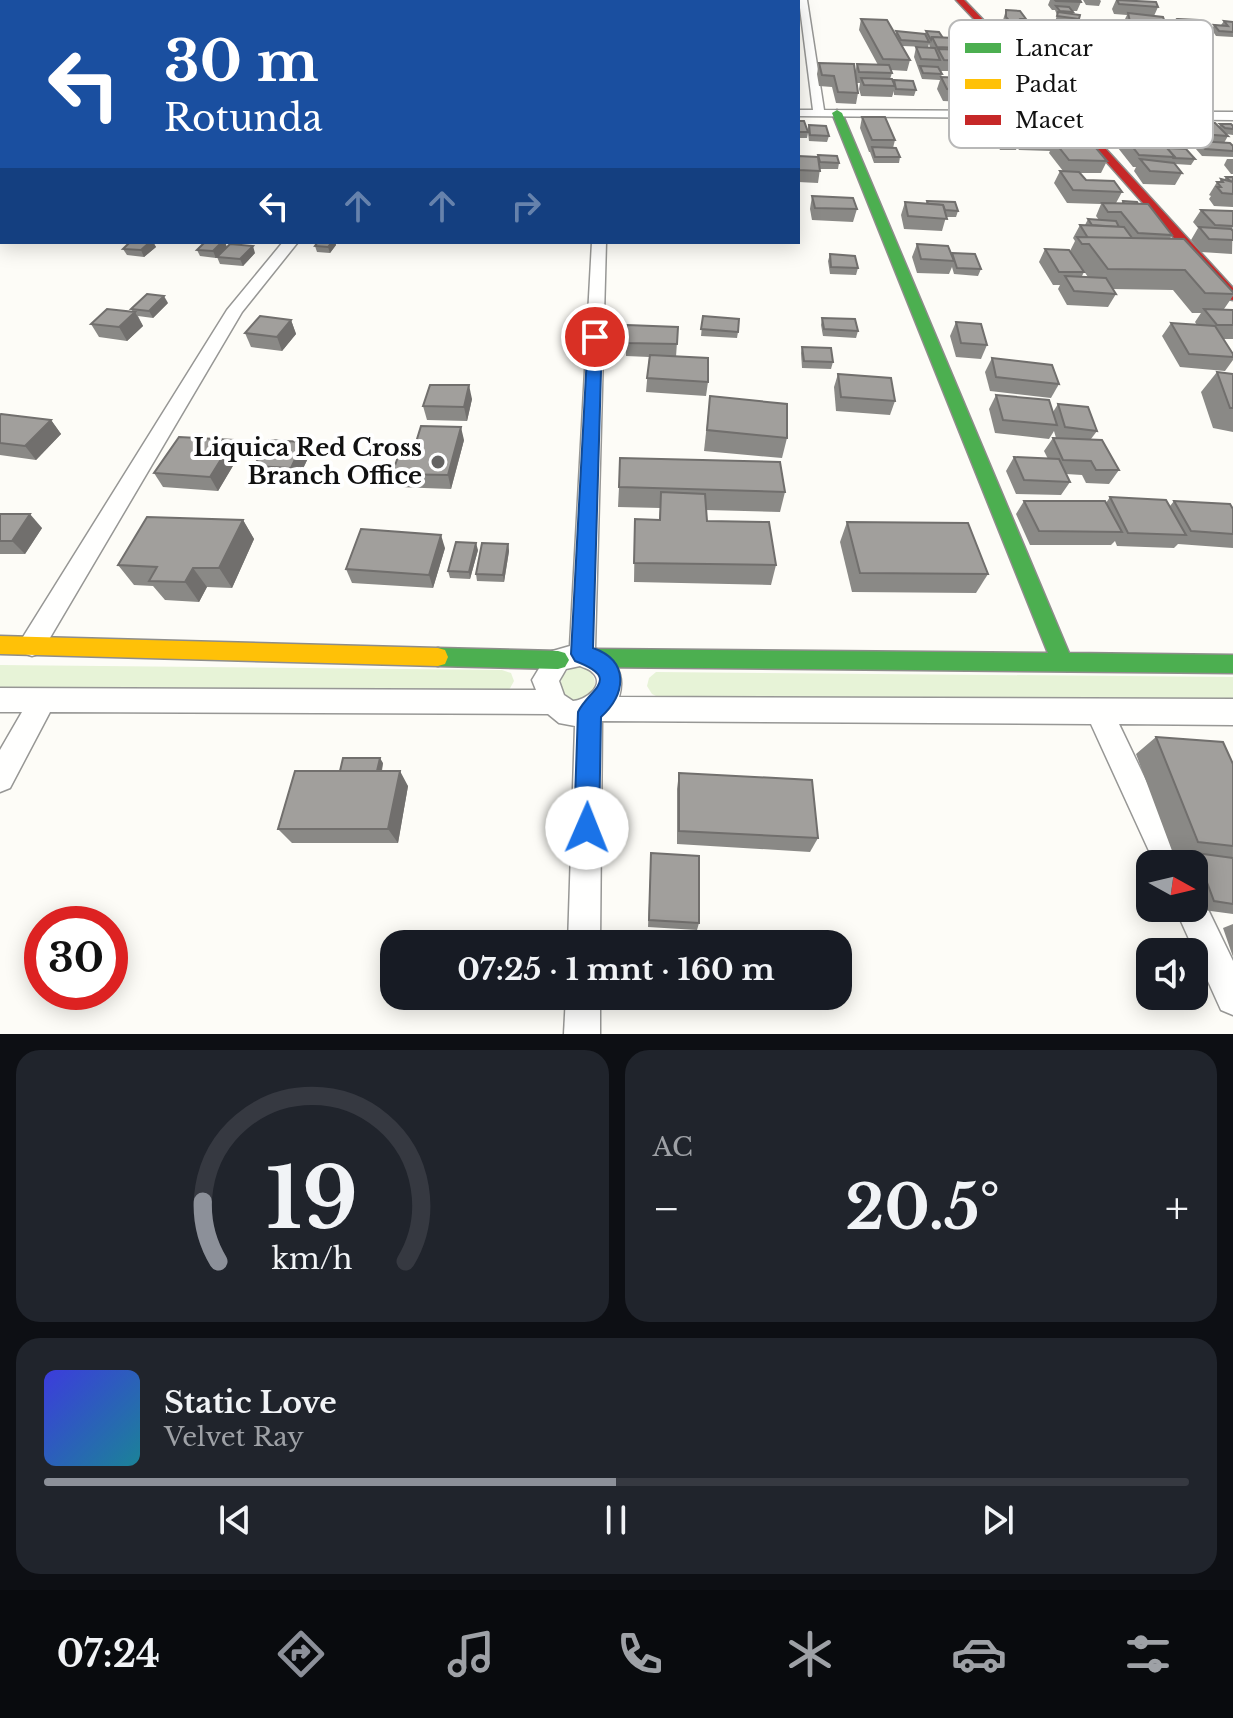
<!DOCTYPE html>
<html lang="id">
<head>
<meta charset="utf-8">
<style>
  :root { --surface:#171b24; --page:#20242c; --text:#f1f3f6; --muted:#9ea1a6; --line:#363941; --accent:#8c9099 }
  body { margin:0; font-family:"Libre Baskerville",serif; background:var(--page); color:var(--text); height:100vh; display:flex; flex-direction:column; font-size:30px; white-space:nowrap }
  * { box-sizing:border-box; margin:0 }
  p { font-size:26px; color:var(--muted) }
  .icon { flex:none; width:44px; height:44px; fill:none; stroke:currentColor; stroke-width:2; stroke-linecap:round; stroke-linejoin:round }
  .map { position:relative; height:1034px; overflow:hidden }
  .details { display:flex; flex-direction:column; gap:16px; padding:16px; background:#0d0f14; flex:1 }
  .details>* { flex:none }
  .banner { position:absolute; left:0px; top:0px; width:800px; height:244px; box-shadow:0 4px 20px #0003; background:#1a4fa0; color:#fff; overflow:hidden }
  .needle { width:52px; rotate:98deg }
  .fabs { position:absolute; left:1136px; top:850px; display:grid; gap:16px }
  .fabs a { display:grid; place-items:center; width:72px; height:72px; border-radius:16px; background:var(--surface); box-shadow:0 4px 20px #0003; font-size:40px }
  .speed { position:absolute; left:24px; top:906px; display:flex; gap:16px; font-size:40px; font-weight:700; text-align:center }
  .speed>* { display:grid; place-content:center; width:104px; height:104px; border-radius:50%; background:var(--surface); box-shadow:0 4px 20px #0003; line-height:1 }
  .speed .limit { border:12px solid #d22; background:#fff; color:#111 }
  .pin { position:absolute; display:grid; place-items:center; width:68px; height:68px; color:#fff; margin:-34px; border:4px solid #fff; border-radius:50%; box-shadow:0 2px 8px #0007 }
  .me { position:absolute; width:88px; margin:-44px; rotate:1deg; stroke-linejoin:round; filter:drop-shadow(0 0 6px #0008) }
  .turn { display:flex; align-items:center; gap:28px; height:168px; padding:0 32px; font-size:36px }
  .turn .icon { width:104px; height:104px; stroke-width:2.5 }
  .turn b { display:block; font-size:56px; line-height:68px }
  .lanes { display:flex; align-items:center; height:76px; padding:0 32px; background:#0003; justify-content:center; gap:40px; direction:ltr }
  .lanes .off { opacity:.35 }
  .big { font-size:60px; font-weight:700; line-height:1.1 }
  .details .tile { flex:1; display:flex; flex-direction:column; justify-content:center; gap:12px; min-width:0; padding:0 28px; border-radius:24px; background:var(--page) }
  .details .dial { align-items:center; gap:0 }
  .dial svg { height:208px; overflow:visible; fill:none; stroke:var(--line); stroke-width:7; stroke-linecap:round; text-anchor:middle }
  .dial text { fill:var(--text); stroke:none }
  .song { display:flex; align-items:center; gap:24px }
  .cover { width:96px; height:96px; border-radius:12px; background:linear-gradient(135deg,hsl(240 70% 55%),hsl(190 70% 35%)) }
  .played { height:8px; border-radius:4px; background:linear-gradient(90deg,var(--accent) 50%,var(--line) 50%) }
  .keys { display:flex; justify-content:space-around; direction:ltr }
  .heat { display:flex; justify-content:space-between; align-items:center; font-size:44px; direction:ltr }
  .details .tiles { flex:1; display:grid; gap:16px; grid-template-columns:1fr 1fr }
  .tile:last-child { grid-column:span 2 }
  .trip { position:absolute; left:380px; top:930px; width:472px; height:80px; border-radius:24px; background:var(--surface); box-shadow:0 4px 20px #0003; font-weight:700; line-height:80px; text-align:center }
  .menu { display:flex; height:128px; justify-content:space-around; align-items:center; background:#090b0e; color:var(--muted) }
  .menu .icon { width:56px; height:56px }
  .menu .current { color:var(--accent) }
  .menu b { font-size:36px; color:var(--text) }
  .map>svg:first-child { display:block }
</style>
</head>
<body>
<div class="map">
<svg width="1233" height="1034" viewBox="0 0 1233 1034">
  <rect width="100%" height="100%" fill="#fdfcf7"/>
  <g fill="#e7f3d7">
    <path d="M0 665 502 670 511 673 514 681 508 692 0 700Z"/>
    <circle cx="578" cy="684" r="17"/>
    <path d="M656 672 1233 677V703L660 698 652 694 647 686 649 678Z"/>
  </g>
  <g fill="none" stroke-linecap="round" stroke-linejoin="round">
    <g stroke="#979795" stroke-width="3">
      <g id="street">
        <rect x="603" y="0" width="8" height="2"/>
        <path d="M799 0H807L824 110 1233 112V120L798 116V110H813Z"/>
        <path d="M2 40V47L0 48V41Z"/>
        <rect x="0" y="69" width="2" height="6"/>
        <rect x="0" y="111" width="2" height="6"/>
        <path d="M283 242H298L242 312 41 653 32 656 23 653 19 645 23 637 227 310Z"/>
        <path d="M592 242H606L595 648C615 659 626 673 619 697L1233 699V725L1119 724 1186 864H1155L1091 724 602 721 600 944H568L575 726 559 723 548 714 50 712 10 788 0 792V750L22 712H0V688L536 690 532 680 549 652 570 646ZM580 666C584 668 590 669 593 673 606 686 584 701 573 701L564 695 559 681 566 669Z"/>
        <path d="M1194 893 1202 897 1233 961V1015L1221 1010 1175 908H1194Z"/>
        <path d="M566 996H600V1034H564Z"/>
      </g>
    </g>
    <g stroke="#8e8d8b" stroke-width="3">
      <g id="fast">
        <path d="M837 110 842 113 1069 653 1233 655V673L594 667 587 665 584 658 587 651 594 649 1048 653 832 113Z"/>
        <path d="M438 648 558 651 565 653 569 660 565 667 558 669 438 666 431 664 428 657 431 650Z"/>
      </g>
    </g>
    <g stroke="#8e8d8b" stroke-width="3">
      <path id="slow" d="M0 636 438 648 445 650 448 657 445 664 438 666 0 654Z"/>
    </g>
    <g stroke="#8e8d8b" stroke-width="3">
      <path id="jam" d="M956 0H964L1072 112 1233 288V300L1228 299 1066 116Z"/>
    </g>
    <use href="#street" fill="#fffffe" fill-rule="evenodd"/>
    <use href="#fast" fill="#4caf50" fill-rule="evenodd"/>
    <use href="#slow" fill="#ffc107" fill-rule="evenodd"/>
    <use href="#jam" fill="#c62828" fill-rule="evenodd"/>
  </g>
  <g fill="#8a8986" fill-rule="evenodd">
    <path d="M496 0H534V2H495Z"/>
    <path d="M647 0H670L669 2H647Z"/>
    <rect x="758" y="0" width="34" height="2"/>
    <path d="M1050 0H1080L1081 2 1077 11H1072V14L1079 19 1077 24 1055 22 1057 15 1055 10H1052L1048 5Z"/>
    <path d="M1083 0H1100L1101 1 1099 6 1086 5Z"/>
    <path d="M1116 0H1130L1158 7 1154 16 1166 25 1161 35 1146 33 1144 38 1127 36 1123 23 1127 15 1114 14 1112 9Z"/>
    <path d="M1006 10 1026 19 1021 34 1017 33 1019 36 1020 34 1057 39 1055 44H1024L1028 49 1026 55 1013 54 1006 44 1007 41H1000L996 36 998 31H1006L1002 27 1003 20Z"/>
    <path d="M861 19 896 35V31L925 34 926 31 943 38 960 48 959 50 971 61 968 72 964 71 962 78 970 90 966 102 943 101 937 89 941 77 953 78 951 71H941L939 66 942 74 940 80 922 79 914 57 916 47H930L929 44 928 47 902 46 910 60 907 71 891 70 892 73 890 79 893 82 916 90 914 96 894 95V91L892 97 861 96 859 89 860 83H857L858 93 856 104 836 103 832 87 819 86 817 74 819 63 855 72 857 64 878 65 859 30Z"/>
    <path d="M1178 19 1210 30 1207 35 1180 34 1175 28Z"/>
    <path d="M1224 21 1233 22V37L1216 36 1212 30 1214 25H1221Z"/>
    <path d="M1039 49 1089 57 1084 68H1073L1076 70 1098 78 1099 76 1137 83 1131 94H1109L1106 101H1075L1068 94H1055L1048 87 1053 76H1055L1050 71 1052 67H1047L1045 72H1031L1026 67 1028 61H1036L1035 60Z"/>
    <path d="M862 117 895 140 893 148 900 157 899 163H874L870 152H869L860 128Z"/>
    <path d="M798 121 807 131 809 125 829 136 827 142 809 141 808 133 807 138H798Z"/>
    <path d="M1114 122 1139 130 1136 136 1116 135 1111 128Z"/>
    <path d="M1188 122 1219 127 1220 124 1233 126V135L1226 134 1228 136 1224 143 1233 146V157L1202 156 1182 133Z"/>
    <path d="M1016 127 1058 139 1057 141 1107 161 1101 173H1080L1086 180 1122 192 1116 203 1121 204 1123 201 1172 235 1170 239 1233 292V296L1224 309 1233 310V339H1223L1233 354V360L1225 371 1180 367 1162 336 1171 323 1197 325 1195 322 1201 313H1192L1173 290 1113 289 1116 294 1108 307 1067 305 1058 289 1060 285H1053L1039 262 1045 249 1070 251 1075 241 1073 238 1080 225H1085L1088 219 1099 220 1096 216 1101 204 1067 203 1054 183 1060 171H1063L1049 153 1050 151 1019 150 1017 147 1016 150H1000L993 137 995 131 1013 136ZM1078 264H1079L1088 277 1082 276 1084 272Z"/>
    <path d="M1124 136 1167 148 1195 159 1191 165 1175 164 1182 173 1175 185 1143 184 1134 171 1136 167H1133L1118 148Z"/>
    <path d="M798 156 839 163 838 169H820L818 183 798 182Z"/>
    <path d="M1227 159H1233V174H1231L1224 165Z"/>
    <path d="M1226 177H1233V207L1214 206 1209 199 1211 196 1209 195 1217 182H1219L1221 179 1224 180Z"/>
    <path d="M812 196 857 209 853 222 812 220 810 209Z"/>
    <path d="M927 201 958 211 956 217H946L942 231 904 229 901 215 905 202 926 203Z"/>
    <path d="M1201 210 1233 211 1232 254 1201 252 1191 240 1198 228 1193 222Z"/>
    <path d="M130 242H153L156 247 144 257 127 255 123 249Z"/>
    <path d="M316 242H335L336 245 330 253 317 252 315 246 317 243Z"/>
    <path d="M917 244 951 254 981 269 978 276 954 274 952 267 949 274 917 273 912 257Z"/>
    <path d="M227 247 216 258 200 256 197 250Z"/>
    <path d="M255 253 243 266 220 264 217 257Z"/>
    <path d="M830 254 858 268 856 275 830 274 828 261Z"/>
    <path d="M168 303 153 318 138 316 143 326 127 341 99 337 91 324 133 312 131 309Z"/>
    <path d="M703 316 738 332 737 338 701 336Z"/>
    <path d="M822 318 858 331 856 338 823 336 821 325Z"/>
    <path d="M291 320 296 334 282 351 251 347 245 333Z"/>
    <path d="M956 322 987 345 981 359 956 357 950 336Z"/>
    <path d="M678 327 676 357 708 382 706 396 646 392 649 357 626 356V343Z"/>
    <path d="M802 347 833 362 831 369 802 368 801 353Z"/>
    <path d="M992 358 1059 384 1051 398 990 391 985 372Z"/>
    <path d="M1217 372 1233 374V432L1213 428 1201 392Z"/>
    <path d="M838 374 895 401 890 415 836 411 834 387Z"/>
    <path d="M996 395 1053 412 1058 404 1097 431 1091 439 1119 470 1109 484 1086 483 1082 475 1066 474 1070 482 1061 495 1016 494 1006 471 1014 457 1048 459 1044 451 1053 438H1056L1054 431 1049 439 995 433 989 409Z"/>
    <path d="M710 396 787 438 782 458 704 451Z"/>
    <path d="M472 399 467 421 427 420 423 406Z"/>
    <path d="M0 415 51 420 61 434 36 460 0 455Z"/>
    <path d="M464 440 451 489 397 487 392 474 413 452Z"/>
    <path d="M240 454 218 491 163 487 154 473Z"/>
    <path d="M309 456 297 481 261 480 254 466Z"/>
    <path d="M619 487 785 492 780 512 706 510 707 521 776 565 771 585 634 582 635 519 659 520 660 508 618 507Z"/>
    <path d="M1110 497 1170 506 1174 501 1233 509V548L1178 544 1174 548 1117 546 1115 541 1111 545H1030L1016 514 1024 501 1106 503Z"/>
    <path d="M0 514 42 528 25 554H0Z"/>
    <path d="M243 520 254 539 232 588 207 587 199 602 165 600 153 586 134 585 118 565Z"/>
    <path d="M847 522 988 574 976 593 852 592 840 542Z"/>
    <path d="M508 544 509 551 504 582 477 581 476 574Z"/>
    <path d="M445 548 433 588 352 583 346 569Z"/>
    <path d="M478 550 470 579 450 578 448 571Z"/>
    <path d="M1156 737 1233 764V914L1196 909 1194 904V864H1180L1179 862 1188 857 1174 856 1136 754Z"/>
    <path d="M383 763 382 771 408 786 398 843H292L278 829 340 771Z"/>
    <path d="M679 773 818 838 810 852 677 844V789Z"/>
    <path d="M651 853 699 923 697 930 648 927Z"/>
    <path d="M1233 924V957L1223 928Z"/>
  </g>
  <g fill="#716f6d">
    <path d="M2 83V98L0 100V84Z"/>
    <path d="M150 242H153L156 247 144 257 141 250Z"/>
    <path d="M222 242H225L227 247 216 258 213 251Z"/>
    <path d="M329 242H335L336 245 330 253 328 247Z"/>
    <path d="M253 246 255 253 243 266 240 259Z"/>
    <path d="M164 296 168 303 153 318 149 311Z"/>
    <path d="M135 312 143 326 127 341 119 327Z"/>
    <path d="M291 320 296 334 282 351 277 337Z"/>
    <path d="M469 385 472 399 467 421 464 407Z"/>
    <path d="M51 420 61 434 36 460 25 446Z"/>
    <path d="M461 427 464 440 451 489 448 475Z"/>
    <path d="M233 440 240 454 218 491 210 477Z"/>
    <path d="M303 442 309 456 297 481 291 468Z"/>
    <path d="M30 514 42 528 25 554 12 541Z"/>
    <path d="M243 520 254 539 232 588 219 568Z"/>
    <path d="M441 535 445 548 433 588 429 575Z"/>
    <path d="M476 543 478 550 470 579 469 572Z"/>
    <path d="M508 544 509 551 504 582 503 575Z"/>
    <path d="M193 568 207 587 199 602 185 582Z"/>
    <path d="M380 758 383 763 378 787 375 782Z"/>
    <path d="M400 771 408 786 398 843 388 829Z"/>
  </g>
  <g fill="#a19f9c" stroke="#716f6d" stroke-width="2">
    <path d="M422 0H441L439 2 420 1Z"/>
    <path d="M496 0H518L517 2H495Z"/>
    <path d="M617 0H643V2L617 1Z"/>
    <path d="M1055 0H1080L1081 2 1056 1Z"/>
    <path d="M1117 0 1156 2 1158 7 1119 4Z"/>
    <path d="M1056 6 1069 7 1073 12 1060 11Z"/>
    <path d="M1006 10 1020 11 1026 19H1021L1025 23H1011L1006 17Z"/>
    <path d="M1058 12 1080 15 1079 19 1057 16Z"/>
    <path d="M1128 13 1163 17 1166 25 1147 23 1149 28 1131 26Z"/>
    <path d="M861 19 887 20 910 60 883 59Z"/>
    <path d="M1178 19 1199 20 1210 30 1182 29 1177 23 1183 24Z"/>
    <path d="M1224 21 1233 22V32L1219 31 1214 25 1228 26Z"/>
    <path d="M896 31 925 34 929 42 901 40Z"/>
    <path d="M926 31 939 32 943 38 932 37 931 40Z"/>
    <path d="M932 37 954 38 960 48 937 47Z"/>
    <path d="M916 47 935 48 940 60 921 59Z"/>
    <path d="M938 49 965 50 971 61 944 60Z"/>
    <path d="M819 63 854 64 858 93 838 92 834 76 822 75Z"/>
    <path d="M857 64 889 65 892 73 859 72Z"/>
    <path d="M920 66 938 67 942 74 923 73Z"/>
    <path d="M941 77 963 78 970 90 947 89Z"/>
    <path d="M861 78 892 79 895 86 864 85Z"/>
    <path d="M894 80 913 81 916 90 896 89Z"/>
    <path d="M862 117H885L895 140H872Z"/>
    <path d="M798 121H804L808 132H798Z"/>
    <path d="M1188 122 1215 123 1228 136 1200 134Z"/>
    <path d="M1220 124H1231L1233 126V129L1225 128Z"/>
    <path d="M809 125 826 126 829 136 810 135Z"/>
    <path d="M1124 136 1158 137 1175 157 1139 155Z"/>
    <path d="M1054 141 1091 142 1107 161 1069 160Z"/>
    <path d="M1198 141 1230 143 1233 146V151L1205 149Z"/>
    <path d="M872 147 896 148 900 157H875Z"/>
    <path d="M1167 148 1186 149 1195 159 1174 158 1175 157Z"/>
    <path d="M818 155 837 156 839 163 820 162Z"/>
    <path d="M798 156 818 157 820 171 798 170Z"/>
    <path d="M1140 159 1174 163 1182 173 1150 171Z"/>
    <path d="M1060 171 1079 172 1086 180 1114 181 1122 192 1073 190Z"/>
    <path d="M1226 177H1233V182L1230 181Z"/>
    <path d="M1221 179 1233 182V194L1222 193 1217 187H1221L1217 182H1223Z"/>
    <path d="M812 196 853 198 857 209 815 208Z"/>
    <path d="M927 201 955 202 958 211 945 210 943 205 928 204Z"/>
    <path d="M1123 201 1137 202 1138 204H1124Z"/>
    <path d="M905 202 943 205 947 219 908 216Z"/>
    <path d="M1102 203 1148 204 1172 235 1138 233 1121 212H1108Z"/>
    <path d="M1201 210 1233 211V226L1215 225Z"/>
    <path d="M1088 219 1116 221 1119 227 1092 225Z"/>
    <path d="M1080 225 1124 227 1132 238H1088Z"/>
    <path d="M1199 227 1231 229 1233 231V240L1209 239Z"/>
    <path d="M1077 237 1184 239 1233 292V294L1205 293 1185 270 1108 269 1089 244H1082Z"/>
    <path d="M130 242H150L141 250 123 249Z"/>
    <path d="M205 242H222L213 251 197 250Z"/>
    <path d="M318 242H332L328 247 315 246Z"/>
    <path d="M230 244 253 246 240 259 217 257Z"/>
    <path d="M917 244 948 246 954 261 921 259Z"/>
    <path d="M1045 249 1069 250 1084 272H1059Z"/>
    <path d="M952 253 975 254 981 269 957 268Z"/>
    <path d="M830 254 855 256 858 268 831 267Z"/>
    <path d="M1065 276 1106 278 1116 294 1074 291Z"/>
    <path d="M147 294 164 296 149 311 131 309Z"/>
    <path d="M107 309 135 312 119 327 91 324Z"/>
    <path d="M1204 309 1233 310V325H1217Z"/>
    <path d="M260 316 291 320 277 337 245 333Z"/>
    <path d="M703 316 739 319 738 332 701 329Z"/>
    <path d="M822 318 855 319 858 331 824 329Z"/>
    <path d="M956 322 981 324 987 345 961 343Z"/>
    <path d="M1171 323 1215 326 1233 354V357L1189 354Z"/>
    <path d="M627 325 678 327 677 344 626 343Z"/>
    <path d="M802 347 831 348 833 362 804 361Z"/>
    <path d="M650 355 708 358V382L647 378Z"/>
    <path d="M992 358 1052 365 1059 384 996 377Z"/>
    <path d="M1217 372 1233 374V408H1230Z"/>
    <path d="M838 374 891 378 895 401 841 397Z"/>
    <path d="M430 385H469L464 407 423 406Z"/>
    <path d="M996 395 1049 400 1057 425 1003 420Z"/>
    <path d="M710 396 787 404V438L707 430Z"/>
    <path d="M1058 404 1088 407 1097 431 1065 427Z"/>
    <path d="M1 414 51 420 25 446 0 443V415Z"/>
    <path d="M421 426 461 427 448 475 392 474 400 451 413 452Z"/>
    <path d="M179 437 233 440 210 477 154 473Z"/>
    <path d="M1053 438 1102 440 1119 470H1096L1091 461 1063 460Z"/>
    <path d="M269 440 303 442 291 468 254 466Z"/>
    <path d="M1014 457 1059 459 1070 482 1024 480Z"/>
    <path d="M620 458 780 462 785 492 619 487Z"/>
    <path d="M661 492 705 494 707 521 769 522 776 565 634 563 635 519 660 520Z"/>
    <path d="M1110 497 1166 500 1186 535 1128 533Z"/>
    <path d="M1024 501H1105L1122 532 1039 531Z"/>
    <path d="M1174 501 1230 504 1233 509V534L1191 531Z"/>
    <path d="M0 514H30L12 541H0Z"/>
    <path d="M147 517 243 520 219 568H193L185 582 149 581 157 567 118 565Z"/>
    <path d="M847 522 968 523 988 574 860 573Z"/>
    <path d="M361 529 441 535 429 575 346 569Z"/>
    <path d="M456 542 476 543 469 572 448 571Z"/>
    <path d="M482 543 508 544 503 575 476 574Z"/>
    <path d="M1156 737 1223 742 1233 764V846L1198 842Z"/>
    <path d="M343 758H380L377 771H340Z"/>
    <path d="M295 771H400L388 829H278Z"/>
    <path d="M679 773 812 780 818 838 679 831Z"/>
    <path d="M651 853 699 856V923L649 920Z"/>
    <path d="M1196 853 1233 858V904L1214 901Z"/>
  </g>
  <path fill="#1a73e8" stroke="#114b97" stroke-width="2" d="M595 333 602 337 593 648C630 661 626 694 601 717L599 828 595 837 587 840 578 837 574 828 578 712C589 689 623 679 575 661L571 654 588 337Z"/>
  <circle fill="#646362" stroke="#fff" stroke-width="3" cx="438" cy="462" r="8"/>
  <g text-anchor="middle" stroke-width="8" stroke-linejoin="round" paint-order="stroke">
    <g font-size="24" font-weight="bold" fill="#111" stroke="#fff" text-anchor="end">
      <text x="422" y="456">Liquica Red Cross<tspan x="422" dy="28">Branch Office</tspan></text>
    </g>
  </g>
  <rect x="949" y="20" width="264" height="128" rx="12" fill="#fff" stroke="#b8b8b8" stroke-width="2"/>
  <rect x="965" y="43" width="36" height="10" fill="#4caf50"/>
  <rect x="965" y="79" width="36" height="10" fill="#ffc107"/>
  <rect x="965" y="115" width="36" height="10" fill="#c62828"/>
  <g font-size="22" fill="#111">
    <text x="1015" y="56">Lancar</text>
    <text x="1015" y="92">Padat</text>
    <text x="1015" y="128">Macet</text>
  </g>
</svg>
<div class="fabs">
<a><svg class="needle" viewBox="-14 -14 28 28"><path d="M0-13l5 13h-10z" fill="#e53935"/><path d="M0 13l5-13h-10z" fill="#9ea1a6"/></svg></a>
<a><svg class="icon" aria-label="sound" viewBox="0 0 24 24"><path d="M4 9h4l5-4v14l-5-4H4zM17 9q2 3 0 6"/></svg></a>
</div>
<div class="speed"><div class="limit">30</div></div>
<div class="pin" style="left:595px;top:337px;background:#d93025"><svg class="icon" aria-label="arrive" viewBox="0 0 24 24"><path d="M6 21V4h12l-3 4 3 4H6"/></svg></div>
<svg class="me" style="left:587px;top:828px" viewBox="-20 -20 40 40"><circle r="19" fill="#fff"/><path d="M0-13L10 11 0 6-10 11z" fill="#1a73e8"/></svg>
<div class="trip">07:25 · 1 mnt · 160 m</div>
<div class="banner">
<div class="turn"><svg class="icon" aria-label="left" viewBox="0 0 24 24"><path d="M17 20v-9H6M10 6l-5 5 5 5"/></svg><div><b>30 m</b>Rotunda</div></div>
<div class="lanes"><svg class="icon" aria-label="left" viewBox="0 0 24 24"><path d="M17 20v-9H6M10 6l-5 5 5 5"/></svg><svg class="icon off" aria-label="ahead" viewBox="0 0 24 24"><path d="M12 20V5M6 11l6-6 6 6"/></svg><svg class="icon off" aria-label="ahead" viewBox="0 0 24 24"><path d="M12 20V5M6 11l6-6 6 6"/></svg><svg class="icon off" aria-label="right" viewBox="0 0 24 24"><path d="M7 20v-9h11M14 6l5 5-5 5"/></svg></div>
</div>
</div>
<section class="details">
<div class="tiles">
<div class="tile dial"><svg viewBox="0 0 100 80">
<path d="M14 69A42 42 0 1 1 86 69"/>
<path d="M14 69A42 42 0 0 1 8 46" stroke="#8c9099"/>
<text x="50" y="56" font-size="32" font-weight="700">19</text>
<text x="50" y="72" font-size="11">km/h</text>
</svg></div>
<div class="tile"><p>AC</p>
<div class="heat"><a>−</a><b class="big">20.5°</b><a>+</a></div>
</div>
<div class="tile">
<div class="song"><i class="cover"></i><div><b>Static Love</b><p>Velvet Ray</p></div></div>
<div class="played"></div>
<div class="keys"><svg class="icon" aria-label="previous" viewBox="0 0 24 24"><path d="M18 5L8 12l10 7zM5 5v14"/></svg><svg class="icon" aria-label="pause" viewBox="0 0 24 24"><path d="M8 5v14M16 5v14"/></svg><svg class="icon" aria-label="next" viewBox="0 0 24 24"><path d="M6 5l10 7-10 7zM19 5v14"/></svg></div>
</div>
</div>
</section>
<nav class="menu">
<b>07:24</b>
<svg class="icon current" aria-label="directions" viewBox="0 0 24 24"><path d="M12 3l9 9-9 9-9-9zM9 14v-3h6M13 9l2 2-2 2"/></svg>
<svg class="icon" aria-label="music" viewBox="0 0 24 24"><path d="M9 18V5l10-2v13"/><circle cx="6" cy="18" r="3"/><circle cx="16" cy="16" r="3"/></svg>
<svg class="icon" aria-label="phone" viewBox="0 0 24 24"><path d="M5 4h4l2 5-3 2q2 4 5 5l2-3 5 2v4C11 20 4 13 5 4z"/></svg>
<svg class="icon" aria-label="climate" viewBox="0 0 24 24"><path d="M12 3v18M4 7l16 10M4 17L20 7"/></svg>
<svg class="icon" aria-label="car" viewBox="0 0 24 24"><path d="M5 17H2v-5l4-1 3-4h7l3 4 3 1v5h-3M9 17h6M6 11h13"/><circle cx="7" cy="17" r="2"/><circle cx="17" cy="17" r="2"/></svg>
<svg class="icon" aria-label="filters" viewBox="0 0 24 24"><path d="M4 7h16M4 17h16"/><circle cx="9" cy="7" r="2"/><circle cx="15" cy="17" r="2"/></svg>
</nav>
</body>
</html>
